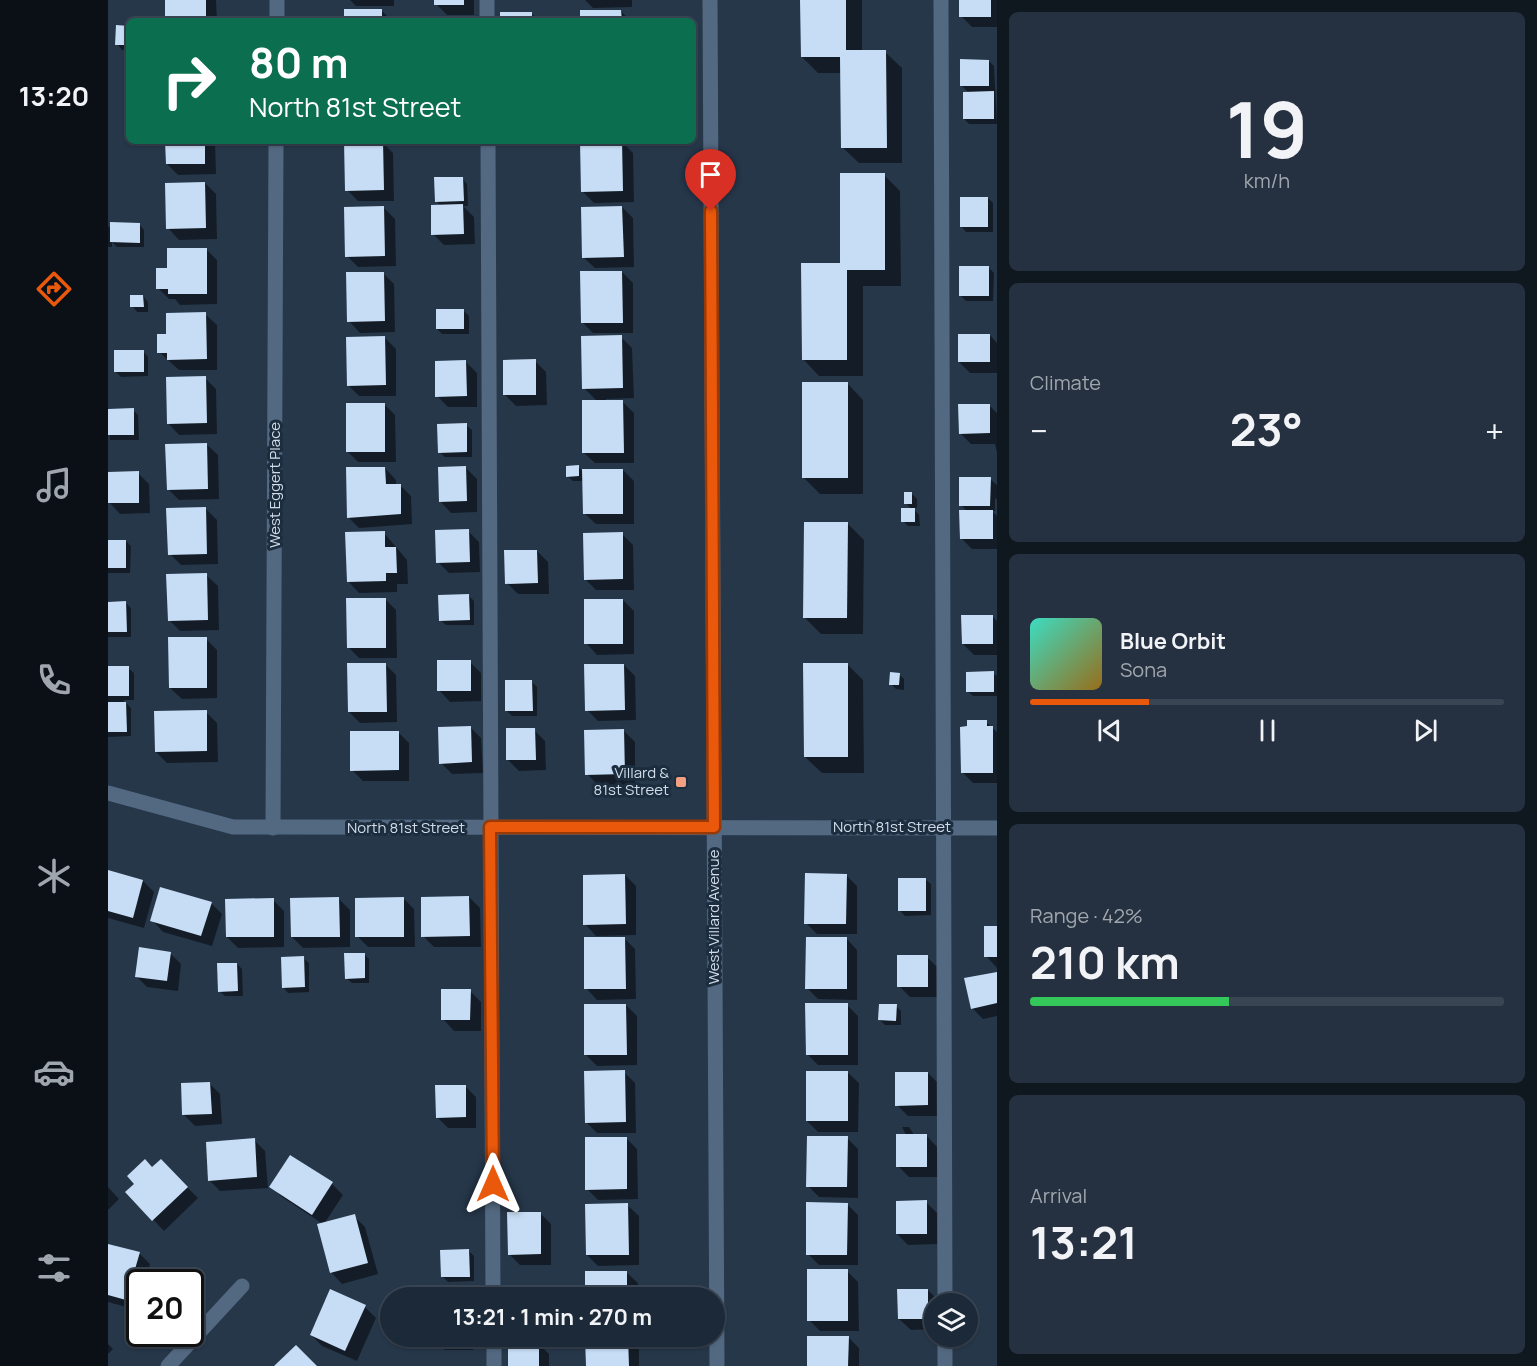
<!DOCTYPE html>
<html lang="en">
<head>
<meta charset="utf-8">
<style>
  :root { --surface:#1c2938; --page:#253140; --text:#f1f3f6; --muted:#a0a6ae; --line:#3a4553; --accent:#ea580c }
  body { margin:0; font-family:Manrope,sans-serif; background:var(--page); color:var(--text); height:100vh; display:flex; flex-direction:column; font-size:22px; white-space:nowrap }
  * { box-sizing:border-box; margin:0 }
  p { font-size:20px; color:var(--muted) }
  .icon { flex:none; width:33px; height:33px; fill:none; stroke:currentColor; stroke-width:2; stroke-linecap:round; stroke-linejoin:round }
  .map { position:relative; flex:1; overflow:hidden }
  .drawer { display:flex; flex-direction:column; gap:12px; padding:12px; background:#0f171f; width:540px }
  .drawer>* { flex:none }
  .guide { position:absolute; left:18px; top:18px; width:570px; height:126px; border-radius:9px; box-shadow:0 2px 4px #0004,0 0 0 2px var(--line); background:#0b6e4f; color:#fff; overflow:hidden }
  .fabs { position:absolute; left:816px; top:1293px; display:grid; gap:12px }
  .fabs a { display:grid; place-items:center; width:54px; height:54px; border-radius:50%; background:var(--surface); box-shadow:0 2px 4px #0004,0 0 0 2px var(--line); font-size:30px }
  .speed { position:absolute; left:18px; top:1269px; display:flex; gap:12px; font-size:30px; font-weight:700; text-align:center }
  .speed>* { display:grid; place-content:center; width:78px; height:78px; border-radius:50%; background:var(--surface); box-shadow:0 2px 4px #0004,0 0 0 2px var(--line); line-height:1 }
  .speed .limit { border:3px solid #111; border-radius:9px; background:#fff; color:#111 }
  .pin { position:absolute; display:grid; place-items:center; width:51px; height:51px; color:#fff; margin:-62px -26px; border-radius:50% 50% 50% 0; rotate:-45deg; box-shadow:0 0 6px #0007 }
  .pin .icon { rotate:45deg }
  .me { position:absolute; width:66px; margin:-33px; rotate:0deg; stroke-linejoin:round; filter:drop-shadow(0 0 4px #0008) }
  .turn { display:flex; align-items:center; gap:21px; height:126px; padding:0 24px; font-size:27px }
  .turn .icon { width:78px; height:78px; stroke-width:2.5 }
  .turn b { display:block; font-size:42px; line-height:51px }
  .big { font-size:45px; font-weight:700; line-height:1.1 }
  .drawer .card { flex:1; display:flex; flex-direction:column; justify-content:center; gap:9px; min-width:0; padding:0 21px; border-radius:9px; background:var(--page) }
  .drawer .dial { align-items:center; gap:0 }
  .dial b { font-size:78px; line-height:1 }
  .song { display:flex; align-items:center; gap:18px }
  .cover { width:72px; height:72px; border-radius:9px; background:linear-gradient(135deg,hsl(170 70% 55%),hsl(40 70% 35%)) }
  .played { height:6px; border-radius:3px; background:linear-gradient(90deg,var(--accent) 25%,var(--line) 25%) }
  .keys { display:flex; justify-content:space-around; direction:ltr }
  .heat { display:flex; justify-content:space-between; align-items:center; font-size:33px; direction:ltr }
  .charge { height:9px; border-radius:4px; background:linear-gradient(90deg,#34c759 42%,var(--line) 0) }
  .trip { position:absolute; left:272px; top:1287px; width:345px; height:60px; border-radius:30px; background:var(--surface); box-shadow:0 2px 4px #0004,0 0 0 2px var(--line); font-weight:700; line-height:60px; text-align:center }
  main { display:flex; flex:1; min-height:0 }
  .tab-bar { display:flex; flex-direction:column; width:108px; justify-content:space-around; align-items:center; background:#0b1016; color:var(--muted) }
  .tab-bar .icon { width:42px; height:42px }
  .tab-bar .current { color:var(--accent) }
  .tab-bar b { font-size:27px; color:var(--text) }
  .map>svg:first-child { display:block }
</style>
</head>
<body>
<main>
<nav class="tab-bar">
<b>13:20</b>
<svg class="icon current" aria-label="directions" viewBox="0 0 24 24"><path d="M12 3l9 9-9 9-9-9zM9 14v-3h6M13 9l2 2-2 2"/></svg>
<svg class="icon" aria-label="music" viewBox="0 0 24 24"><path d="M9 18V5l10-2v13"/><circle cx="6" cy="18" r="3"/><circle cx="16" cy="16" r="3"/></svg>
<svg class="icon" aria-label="phone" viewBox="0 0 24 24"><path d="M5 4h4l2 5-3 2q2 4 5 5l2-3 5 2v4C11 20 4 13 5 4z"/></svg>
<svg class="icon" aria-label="climate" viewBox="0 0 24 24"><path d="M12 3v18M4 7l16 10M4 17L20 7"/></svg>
<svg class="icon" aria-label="car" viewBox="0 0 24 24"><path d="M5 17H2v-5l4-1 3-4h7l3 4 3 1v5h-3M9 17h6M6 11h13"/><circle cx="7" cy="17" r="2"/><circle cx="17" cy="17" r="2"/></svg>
<svg class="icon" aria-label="filters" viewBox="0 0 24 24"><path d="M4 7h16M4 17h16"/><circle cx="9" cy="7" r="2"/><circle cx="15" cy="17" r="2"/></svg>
</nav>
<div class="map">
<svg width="889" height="1366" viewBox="0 0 889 1366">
  <rect width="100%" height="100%" fill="#26374a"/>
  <g fill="#0007">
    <path d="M58 0H108L109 21H58Z"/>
    <path d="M242 0H286V6H248Z"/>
    <path d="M328 0H366V15H339L328 4Z"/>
    <path d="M477 0H524V7L485 8Z"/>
    <path d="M694 0H754V52H777L794 68V163H751L734 147V73H710L694 57Z"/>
    <path d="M853 0H889V27H864L853 16Z"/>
    <path d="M274 11 284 21H238Z"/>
    <path d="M513 11 522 21H474Z"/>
    <path d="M423 13 431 21H393Z"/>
    <path d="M21 27V50H14L9 44Z"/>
    <path d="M881 61 886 66 889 124H861L856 119 861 93 853 85Z"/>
    <path d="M59 141H107L108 174 70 175 59 164Z"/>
    <path d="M407 141H439L408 142Z"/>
    <path d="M274 142 285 153 286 201H250L239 190Z"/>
    <path d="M514 142 525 153 526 202 486 203 475 192Z"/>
    <path d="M776 175 792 191 793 286H755V376H711L695 359Z"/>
    <path d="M354 178 359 184 360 206H355L366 217 367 244 336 245 325 234 333 206 328 201Z"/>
    <path d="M97 183 108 194 109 239 71 240 60 228Z"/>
    <path d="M880 198 885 203V232H858L853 226Z"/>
    <path d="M514 207 525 218 526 267 487 268 475 257Z"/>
    <path d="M276 208 287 219 288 266 250 267 239 256Z"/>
    <path d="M31 224 36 230V247H9L4 242V247H0V226L4 230Z"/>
    <path d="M98 249 109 260V304L72 305 67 299H61L50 288 61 269Z"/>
    <path d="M881 268 886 273 885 301H858L852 295Z"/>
    <path d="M514 272 525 283V333H485L474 322Z"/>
    <path d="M275 273 286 284 287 332 252 333 241 321Z"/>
    <path d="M35 296 40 302V312H29L24 306Z"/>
    <path d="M355 310 361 316V334H334L329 329Z"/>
    <path d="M97 314 109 325V370H71L51 352 60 335Z"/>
    <path d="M882 335 889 343V373H862L851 362Z"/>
    <path d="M513 337 524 348 526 398 498 399V402H515L526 413V463H487L475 452 490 402 476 388Z"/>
    <path d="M277 338 288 349V396H251L240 385Z"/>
    <path d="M35 351 40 357V376L13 377 8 372Z"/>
    <path d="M427 361 438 372 439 405 408 406 397 395Z"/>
    <path d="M358 362 369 373V407H340L329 396Z"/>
    <path d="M97 378 108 389 109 434 71 435 60 423Z"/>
    <path d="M739 383 755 400V494H712L695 477Z"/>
    <path d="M276 404 287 415 288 462H250L239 451Z"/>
    <path d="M881 405 889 413V453L887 444H863L852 433Z"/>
    <path d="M0 410H25L30 415 31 440H2Z"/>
    <path d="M358 425 364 430V457H337L331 452Z"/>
    <path d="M98 444 110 455 111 499 71 500 60 489Z"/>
    <path d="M470 467 476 473 515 470 526 481V524H488L476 513V481H465L459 476Z"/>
    <path d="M277 468 288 480V485H292L303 496 304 524 251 528 240 517Z"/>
    <path d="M358 468 369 479V512L343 513 332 501Z"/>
    <path d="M30 473 41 484 42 513 12 514 1 502Z"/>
    <path d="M882 479 889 485V500L887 498V511H884L889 516V549H864L853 538 859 511 853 505Z"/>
    <path d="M804 494 809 499V508H805L811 515 812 526H800L795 521 804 510 798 503Z"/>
    <path d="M97 508 109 520 110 564 73 565 62 554Z"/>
    <path d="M739 523 756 540 755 634H713L696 617Z"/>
    <path d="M360 531 371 542 372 572 341 573 330 562Z"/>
    <path d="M276 533 299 560 300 584H289V592L251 593 240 581Z"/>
    <path d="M514 534 525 545 526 590H488L477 579Z"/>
    <path d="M0 541H18L23 546 22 573H0Z"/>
    <path d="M429 551 440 562 441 594H410L399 583Z"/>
    <path d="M98 575 110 586 111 630 72 631 61 620Z"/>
    <path d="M361 596 366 601V625H338L332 620Z"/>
    <path d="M277 599 288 610 289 658H251L240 647Z"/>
    <path d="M515 600 526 611V654L489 655 478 643Z"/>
    <path d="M0 603H18L23 608V637H0Z"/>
    <path d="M884 616 889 621V655H866L855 644Z"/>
    <path d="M98 639 109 650V698L74 699 62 688Z"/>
    <path d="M362 662 373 673V701L342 702 331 690Z"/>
    <path d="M277 664 288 675 289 722 252 723 241 712Z"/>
    <path d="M739 664 755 680 756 773H714L697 757Z"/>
    <path d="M516 665 527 676 528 720 490 721 479 710Z"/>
    <path d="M0 668H20L26 673V700H15L23 708V736L0 737Z"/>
    <path d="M885 673 889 676V696H865L859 691Z"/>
    <path d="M791 674 796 679V690L788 689 783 684Z"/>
    <path d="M423 681 429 687V716H404L399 711Z"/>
    <path d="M98 712 109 723 110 762 59 763 48 752Z"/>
    <path d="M878 722 889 732V783H865L854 772Z"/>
    <path d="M362 727 373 738 375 773 344 774 333 763Z"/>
    <path d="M426 730 437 741 438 770 411 771 400 760Z"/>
    <path d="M516 731 527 742V785H490L479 774Z"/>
    <path d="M290 732 301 743V781H255L244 770Z"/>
    <path d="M0 872 35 881 46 892 36 928 0 918Z"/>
    <path d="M517 875 528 886V935L488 936 477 924Z"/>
    <path d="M738 875 749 886V934H709L698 923Z"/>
    <path d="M817 879 823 884V915L797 916 792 911Z"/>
    <path d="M361 897 372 908 373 947H326L315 936Z"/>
    <path d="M295 898 306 909 307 947H260L249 936Z"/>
    <path d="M231 899 242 910V947L195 948 184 937Z"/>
    <path d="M165 900 176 911V947L130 948 119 937Z"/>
    <path d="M103 903 114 914 104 946 55 932 44 920Z"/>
    <path d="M878 927H889V968L878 956Z"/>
    <path d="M516 938 527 949 528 999 489 1000 478 988Z"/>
    <path d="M738 938 749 950V1000L710 999 699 988Z"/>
    <path d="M62 953 73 964 70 991 39 987 28 976Z"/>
    <path d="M256 954 261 959V983H244L238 978Z"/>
    <path d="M819 957 830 968V997H802L791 986Z"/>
    <path d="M195 958 201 963V992L180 993 175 987Z"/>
    <path d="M129 964 134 969 135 996H117L111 991Z"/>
    <path d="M889 973V1016L875 1019 864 1008 858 980Z"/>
    <path d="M362 991 373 1002V1031H346L335 1019Z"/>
    <path d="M518 1005 529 1016V1065L489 1066 478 1055Z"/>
    <path d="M739 1005 750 1016V1065H710L699 1054Z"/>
    <path d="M788 1006 793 1011V1025H777L772 1020Z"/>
    <path d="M516 1072 527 1083 528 1133H489L478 1122Z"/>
    <path d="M739 1072 751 1083 750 1132H710L699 1121Z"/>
    <path d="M820 1073 831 1084V1116H800L789 1105Z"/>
    <path d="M101 1083 112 1094 114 1124 87 1126 76 1115Z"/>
    <path d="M357 1086 368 1097V1128H340L329 1117Z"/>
    <path d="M794 1127H801L806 1135H818L829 1147 830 1177H801L790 1166 798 1135Z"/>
    <path d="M518 1138 529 1149 530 1199 490 1200 479 1189Z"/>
    <path d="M739 1138 750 1149V1198L711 1197 700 1186Z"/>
    <path d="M146 1140 157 1151 160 1188 112 1191 101 1180Z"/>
    <path d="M53 1161 90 1198 56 1231 19 1192Z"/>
    <path d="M224 1184 235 1195 216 1224 246 1216 257 1227 270 1274 234 1284 223 1272 215 1224 174 1197 163 1186Z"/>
    <path d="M0 1187 11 1199 0 1210Z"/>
    <path d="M818 1202 829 1213V1244L800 1245 789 1234Z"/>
    <path d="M739 1204 750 1215V1265H711L700 1254Z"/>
    <path d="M519 1205 531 1216V1265L490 1266 479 1255Z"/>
    <path d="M432 1213 443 1224V1265H412L401 1254Z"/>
    <path d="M0 1245 31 1253 42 1264 37 1282H32L29 1310 0 1302Z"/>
    <path d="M361 1251 366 1256V1281L340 1282 335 1277Z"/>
    <path d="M739 1271 750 1282 751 1331H712L701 1320Z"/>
    <path d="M518 1272 530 1283V1298H479Z"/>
    <path d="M820 1290 831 1301 826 1304V1329L803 1330 791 1319Z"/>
    <path d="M257 1307 268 1318 249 1361 214 1346 203 1335Z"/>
    <path d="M331 1336H365V1350H337L331 1345Z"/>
    <path d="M740 1337 751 1348V1366H700Z"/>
    <path d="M519 1338 531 1349V1366H479Z"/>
    <path d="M430 1343 441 1354V1366H402Z"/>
    <path d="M0 1344 5 1349 0 1354Z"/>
  </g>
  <g fill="#c7ddf5">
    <rect x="57" y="0" width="41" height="21"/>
    <rect x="326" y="0" width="30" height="5"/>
    <path d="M692 0H738V50H778L779 148H733L732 57H693Z"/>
    <rect x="851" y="0" width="32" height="17"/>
    <rect x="236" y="9" width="38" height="12"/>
    <path d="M472 10H513L514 21H472Z"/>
    <rect x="392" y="12" width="32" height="9"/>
    <path d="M8 25 21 26V45H7Z"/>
    <path d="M852 59 881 60V86H852Z"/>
    <path d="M886 91V119H855V92Z"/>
    <path d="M57 141H97V164H58Z"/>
    <path d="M236 141H275L276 190 237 191Z"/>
    <path d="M472 141H514L515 191 473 192Z"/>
    <path d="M732 173H777V270H739V360H694L693 263H732Z"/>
    <path d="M326 177H355L356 201 327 202Z"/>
    <path d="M97 182 98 228 58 229 57 183Z"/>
    <rect x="852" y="197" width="28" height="30"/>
    <path d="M355 204 356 234 323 235V205Z"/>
    <path d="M276 206 277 256 237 257 236 207Z"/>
    <path d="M514 206 516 257 474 258 473 207Z"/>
    <path d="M2 222 32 223V243L2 242Z"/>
    <path d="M59 248H99V294H60V289H48V268H59Z"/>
    <rect x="851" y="266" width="30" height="30"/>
    <path d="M472 271H514L515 323H473Z"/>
    <path d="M238 272H276L277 321 239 322Z"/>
    <path d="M22 295H35L36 307H22Z"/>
    <rect x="328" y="309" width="28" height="20"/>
    <path d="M98 312 99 359 59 360V353H49V334H58V313Z"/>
    <rect x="850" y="334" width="32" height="28"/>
    <path d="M514 335 515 388 474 389 473 336Z"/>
    <path d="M277 336 278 385 239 386 238 337Z"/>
    <rect x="6" y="350" width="30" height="22"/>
    <path d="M428 359V395H395V360Z"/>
    <path d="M358 360 359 396 327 397V361Z"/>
    <path d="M98 376 99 423 59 424 58 377Z"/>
    <rect x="694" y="382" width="46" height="96"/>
    <path d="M474 400H515L516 453H474Z"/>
    <rect x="238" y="403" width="39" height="49"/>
    <path d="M850 404H882V433L851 434Z"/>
    <path d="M26 408V435H0V409Z"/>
    <path d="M359 423V452L330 453 329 424Z"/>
    <path d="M99 443 100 489 59 490 57 444Z"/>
    <path d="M471 465V476L458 477V466Z"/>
    <path d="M358 466 359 501 331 502 330 467Z"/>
    <path d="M238 467H277L278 484H293V514L239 518Z"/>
    <path d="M474 469H515V514H475Z"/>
    <path d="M31 471V503H0V472Z"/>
    <path d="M851 477H883L882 506H851Z"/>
    <rect x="796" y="492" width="8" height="12"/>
    <path d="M98 507 99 554 60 555 58 508Z"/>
    <rect x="793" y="508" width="14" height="14"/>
    <path d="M851 510H885V539H852Z"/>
    <path d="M696 522H740L739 618H695Z"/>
    <path d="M361 529 362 562 328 563 327 530Z"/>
    <path d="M277 531V547H288L289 573H278V581L239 582 237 532Z"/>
    <path d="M515 532V579L476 580 475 533Z"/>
    <rect x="0" y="540" width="18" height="28"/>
    <path d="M396 550H429L430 583 397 584Z"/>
    <path d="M99 573 100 620 60 621 58 574Z"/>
    <path d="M361 594 362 620 331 621 330 595Z"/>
    <path d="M238 598H278V648H239Z"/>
    <rect x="476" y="599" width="39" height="45"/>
    <path d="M18 601 19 632H0V602Z"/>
    <path d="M853 615H885V644H854Z"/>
    <path d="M60 637H99V688H61Z"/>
    <rect x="329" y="660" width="34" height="31"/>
    <path d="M239 663H278L279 712H240Z"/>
    <path d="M695 663H740V757H696Z"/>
    <path d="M476 664H516L517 710 477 711Z"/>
    <rect x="0" y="666" width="21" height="30"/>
    <path d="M886 671V692H858V672Z"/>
    <path d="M782 672 792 673 791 685H781Z"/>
    <path d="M397 680H424L425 711H397Z"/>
    <path d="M0 702H18L19 732H0Z"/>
    <path d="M99 710V751L47 752 46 711Z"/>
    <path d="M859 720H879V726H885V773H853L852 727 859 726Z"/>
    <path d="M363 726 364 762 331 764 330 727Z"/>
    <path d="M398 728H427L428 760H398Z"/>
    <path d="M516 729 517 774 477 775 476 730Z"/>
    <path d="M242 731H291V770L242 771Z"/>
    <path d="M0 870 35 880 25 918 0 911Z"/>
    <path d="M697 873 739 874 738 924H696Z"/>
    <path d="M517 874 518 924 475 925V875Z"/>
    <rect x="790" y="878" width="28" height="33"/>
    <path d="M52 887 104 902 93 936 42 921Z"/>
    <path d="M361 896 362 936 313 937V897Z"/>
    <path d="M231 897 232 937H183L182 898Z"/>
    <path d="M296 897V937H247V898Z"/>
    <path d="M166 898V937H118L117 899Z"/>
    <rect x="876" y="926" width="13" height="31"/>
    <path d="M476 937H517L518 989H476Z"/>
    <path d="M698 937H739V989H697Z"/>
    <path d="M31 947 63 952 59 981 27 977Z"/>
    <path d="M236 953H257V978L237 979Z"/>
    <rect x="789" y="955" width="31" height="32"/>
    <path d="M196 956 197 987 174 988 173 957Z"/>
    <path d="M109 963H129L130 991 110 992Z"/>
    <path d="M889 972V1003L863 1009 856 978Z"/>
    <path d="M333 989H363L362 1020H333Z"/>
    <path d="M697 1003H740V1055H698Z"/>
    <path d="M476 1004H518L519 1055H476Z"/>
    <path d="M771 1004H789L788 1021 770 1020Z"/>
    <path d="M517 1070 518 1122 477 1123 476 1071Z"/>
    <rect x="698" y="1071" width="42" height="50"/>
    <path d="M787 1072H820V1105L787 1106Z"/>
    <path d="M102 1082 104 1114 74 1115 73 1083Z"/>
    <path d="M327 1085H358V1117L328 1118Z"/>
    <rect x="788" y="1134" width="31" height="33"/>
    <path d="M699 1136H740L739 1187H698Z"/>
    <path d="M477 1137H519V1189L477 1190Z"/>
    <path d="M147 1138 149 1177 100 1181 98 1142Z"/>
    <path d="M182 1155 225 1182 204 1215 161 1187Z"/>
    <path d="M37 1159 44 1167 53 1159 80 1187 44 1221 17 1192 26 1184 19 1176Z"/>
    <path d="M819 1200V1234H788V1201Z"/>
    <path d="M698 1202 740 1203 739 1255H698Z"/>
    <path d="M520 1203 521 1255H478L477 1204Z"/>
    <path d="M399 1212H433V1254L400 1255Z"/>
    <path d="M247 1214 260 1263 222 1273 209 1224Z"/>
    <path d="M0 1244 32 1252 18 1300 0 1295Z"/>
    <path d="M361 1249 362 1277H333L332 1250Z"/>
    <rect x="699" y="1269" width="41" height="52"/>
    <rect x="477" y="1271" width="42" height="27"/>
    <path d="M222 1289 258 1305 237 1351 202 1335Z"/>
    <path d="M789 1289H820V1319H790Z"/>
    <rect x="330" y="1336" width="30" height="9"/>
    <path d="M699 1336H741L740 1366H699Z"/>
    <path d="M477 1337H520L521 1366H478Z"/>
    <path d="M431 1341V1366H400V1342Z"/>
    <path d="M188 1345 209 1366H166Z"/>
  </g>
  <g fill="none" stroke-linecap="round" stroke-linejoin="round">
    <g stroke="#536981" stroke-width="15">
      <path d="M379 0V21"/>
      <path d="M602 0 609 1366"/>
      <path d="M833 0 837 1304"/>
      <path d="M169 21V0"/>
      <path d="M380 141 385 1298"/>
      <path d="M0 793 125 827 889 828"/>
      <path d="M165 828 168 141"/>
      <path d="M386 1336V1366"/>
      <path d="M837 1336V1366"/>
      <path d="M60 1366 134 1286"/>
    </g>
  </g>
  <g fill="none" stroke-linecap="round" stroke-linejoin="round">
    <g stroke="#983908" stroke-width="15">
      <path id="route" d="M385 1184 382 827H606L603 211"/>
    </g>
    <use href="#route" stroke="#ea580c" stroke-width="10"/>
  </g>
  <rect fill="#f2a081" stroke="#1c2d3f" stroke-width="2" x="567" y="776" width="12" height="12" rx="3"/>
  <g text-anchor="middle" stroke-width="6" stroke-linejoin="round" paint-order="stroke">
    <g font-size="15" fill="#d1dce8" stroke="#1c2d3f">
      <text transform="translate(167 485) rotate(-90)" y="5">West Eggert Place</text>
      <text x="784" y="832">North 81st Street</text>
      <text x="298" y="833">North 81st Street</text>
      <text transform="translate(606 917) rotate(-90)" y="5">West Villard Avenue</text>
    </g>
    <g font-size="15" fill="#d1dce8" stroke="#1c2d3f" text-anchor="end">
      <text x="561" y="778">Villard &amp;<tspan x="561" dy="17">81st Street</tspan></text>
    </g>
  </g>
</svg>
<div class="fabs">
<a><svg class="icon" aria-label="layers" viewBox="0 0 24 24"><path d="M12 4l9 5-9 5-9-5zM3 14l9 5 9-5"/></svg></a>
</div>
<div class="speed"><div class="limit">20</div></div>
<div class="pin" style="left:603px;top:211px;background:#d93025"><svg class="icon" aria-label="arrive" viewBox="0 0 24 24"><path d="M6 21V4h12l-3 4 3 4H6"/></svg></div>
<svg class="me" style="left:385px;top:1184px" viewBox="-20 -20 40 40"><path d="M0-17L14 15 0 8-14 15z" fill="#ea580c" stroke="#fff" stroke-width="4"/></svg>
<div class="trip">13:21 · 1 min · 270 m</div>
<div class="guide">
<div class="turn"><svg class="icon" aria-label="right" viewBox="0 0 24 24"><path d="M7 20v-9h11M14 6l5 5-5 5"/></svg><div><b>80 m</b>North 81st Street</div></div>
</div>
</div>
<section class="drawer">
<div class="card dial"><b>19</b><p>km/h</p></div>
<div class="card"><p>Climate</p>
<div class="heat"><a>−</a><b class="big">23°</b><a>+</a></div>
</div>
<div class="card">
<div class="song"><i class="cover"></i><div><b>Blue Orbit</b><p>Sona</p></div></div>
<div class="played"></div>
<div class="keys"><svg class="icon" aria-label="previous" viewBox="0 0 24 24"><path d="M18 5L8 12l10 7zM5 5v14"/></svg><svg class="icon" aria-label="pause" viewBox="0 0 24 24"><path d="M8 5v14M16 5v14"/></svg><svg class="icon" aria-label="next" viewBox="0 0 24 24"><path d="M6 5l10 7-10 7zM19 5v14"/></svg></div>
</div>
<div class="card"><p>Range · 42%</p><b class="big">210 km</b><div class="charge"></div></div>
<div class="card"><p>Arrival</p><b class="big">13:21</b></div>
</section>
</main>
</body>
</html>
